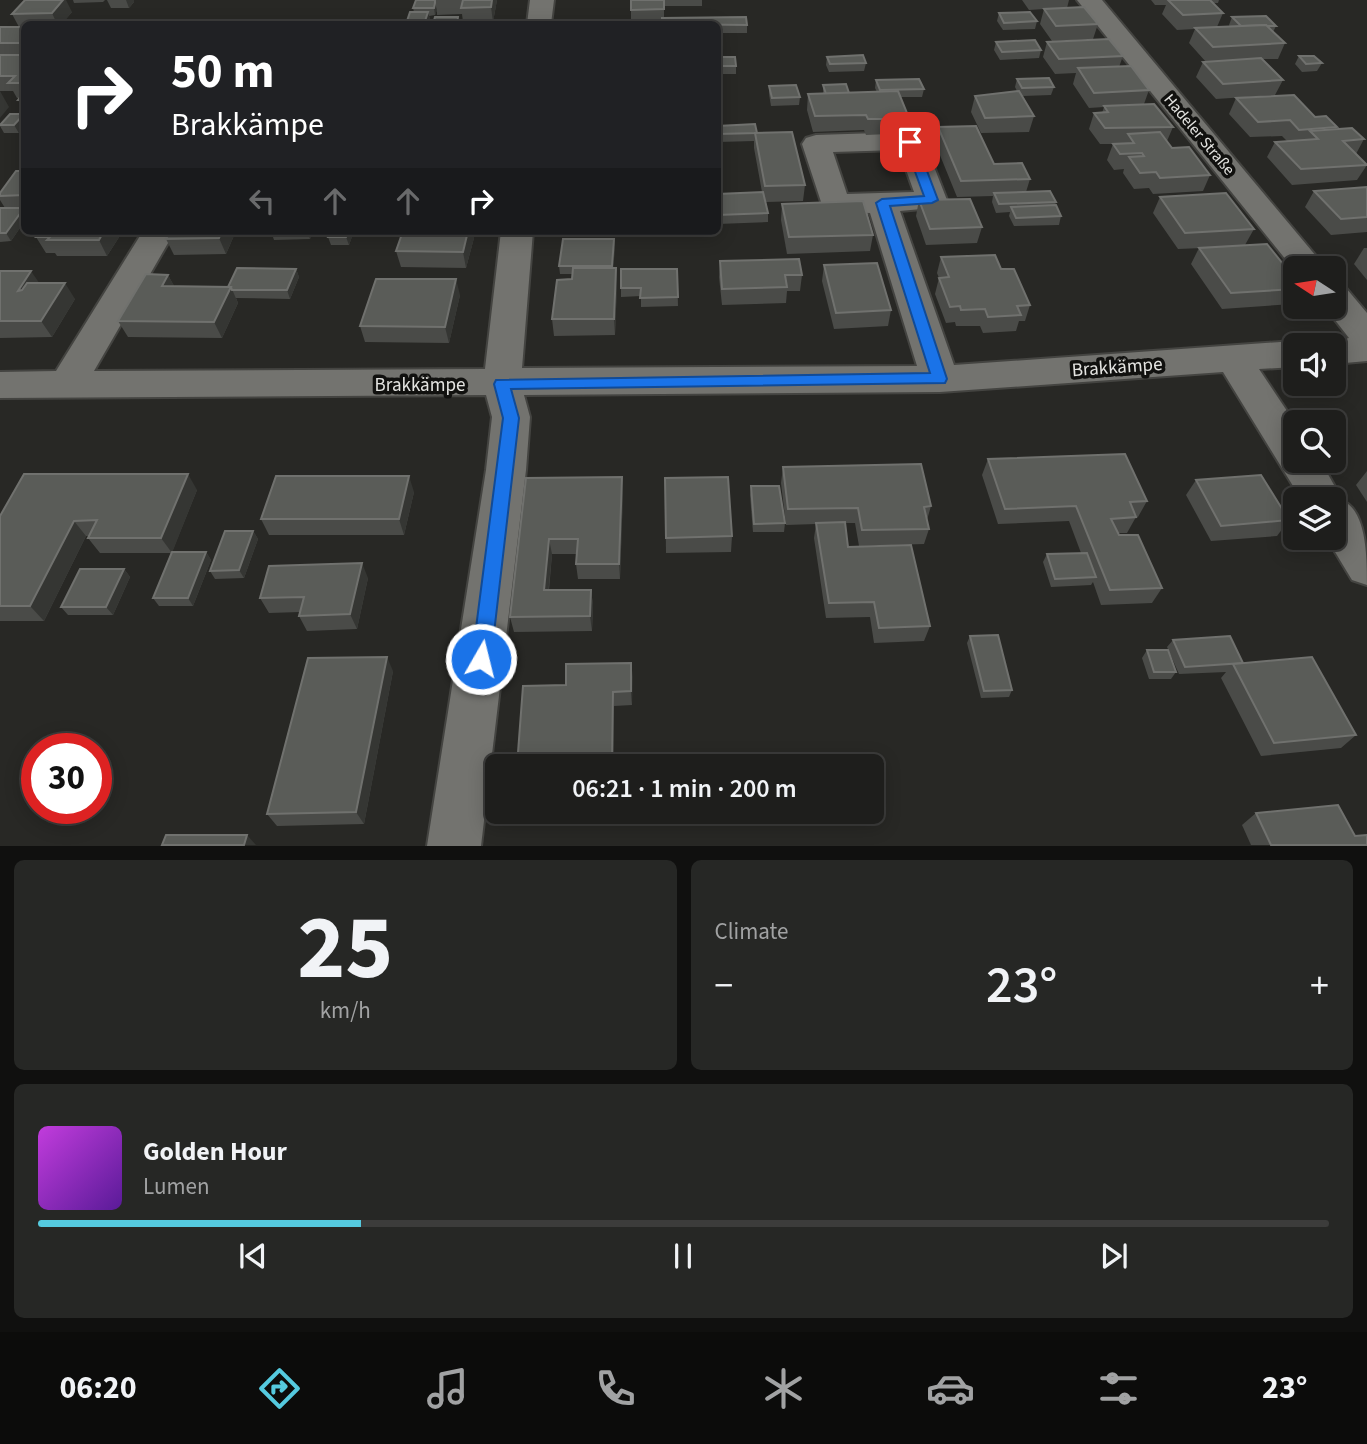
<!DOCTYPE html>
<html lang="en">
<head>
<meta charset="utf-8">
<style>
  :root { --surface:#1e1e1c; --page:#262725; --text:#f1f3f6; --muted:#a1a2a3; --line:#3c3c3b; --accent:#55cadf }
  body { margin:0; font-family:"Source Sans 3",sans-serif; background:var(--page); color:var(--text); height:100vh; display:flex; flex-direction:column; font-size:26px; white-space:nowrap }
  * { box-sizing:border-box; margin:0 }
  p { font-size:23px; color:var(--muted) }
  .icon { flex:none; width:38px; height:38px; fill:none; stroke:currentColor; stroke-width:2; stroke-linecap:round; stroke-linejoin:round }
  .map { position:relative; height:846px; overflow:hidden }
  .drawer { display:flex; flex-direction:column; gap:14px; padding:14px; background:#10100f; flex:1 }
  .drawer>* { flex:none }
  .hud { position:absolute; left:21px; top:21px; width:700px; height:214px; border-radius:10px; box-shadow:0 4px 18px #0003,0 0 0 2px var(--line); background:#202124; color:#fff; overflow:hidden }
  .needle { width:46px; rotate:282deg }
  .fabs { position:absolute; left:1283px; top:256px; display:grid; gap:14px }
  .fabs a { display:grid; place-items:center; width:63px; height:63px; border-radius:10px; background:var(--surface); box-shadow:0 4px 18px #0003,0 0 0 2px var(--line); font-size:35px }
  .speed { position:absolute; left:21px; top:733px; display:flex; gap:14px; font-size:35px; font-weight:700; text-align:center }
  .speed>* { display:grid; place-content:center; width:91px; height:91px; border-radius:50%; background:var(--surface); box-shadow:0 4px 18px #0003,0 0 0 2px var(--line); line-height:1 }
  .speed .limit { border:10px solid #d22; background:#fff; color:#111 }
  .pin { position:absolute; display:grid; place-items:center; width:60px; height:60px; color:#fff; margin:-30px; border-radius:14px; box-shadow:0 4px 10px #0006 }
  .me { position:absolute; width:77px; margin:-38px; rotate:8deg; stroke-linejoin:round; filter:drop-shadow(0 0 5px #0008) }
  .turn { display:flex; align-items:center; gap:24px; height:147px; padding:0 35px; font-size:32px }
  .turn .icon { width:91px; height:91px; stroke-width:2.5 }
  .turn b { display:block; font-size:49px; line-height:60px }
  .lanes { display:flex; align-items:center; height:66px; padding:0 35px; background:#0003; justify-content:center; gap:35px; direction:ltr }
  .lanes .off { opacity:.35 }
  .big { font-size:52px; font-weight:600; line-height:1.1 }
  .drawer .widget { flex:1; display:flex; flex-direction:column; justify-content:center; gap:10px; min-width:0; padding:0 24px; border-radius:10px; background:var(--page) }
  .drawer .dial { align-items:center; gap:0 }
  .dial b { font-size:91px; line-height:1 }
  .song { display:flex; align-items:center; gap:21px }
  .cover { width:84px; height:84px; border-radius:10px; background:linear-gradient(135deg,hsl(290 70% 55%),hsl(270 70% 35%)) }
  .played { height:7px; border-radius:4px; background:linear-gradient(90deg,var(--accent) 25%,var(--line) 25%) }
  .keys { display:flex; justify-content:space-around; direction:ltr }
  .heat { display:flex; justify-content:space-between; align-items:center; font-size:38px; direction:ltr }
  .drawer .tiles { flex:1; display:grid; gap:14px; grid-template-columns:1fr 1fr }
  .widget:last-child { grid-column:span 2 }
  .trip { position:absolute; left:485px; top:754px; width:399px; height:70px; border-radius:10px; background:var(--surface); box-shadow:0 4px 18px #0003,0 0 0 2px var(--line); font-weight:600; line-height:70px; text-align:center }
  .dock { display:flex; height:112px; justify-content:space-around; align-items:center; background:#0c0c0b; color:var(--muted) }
  .dock .icon { width:49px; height:49px }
  .dock .active { color:var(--accent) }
  .dock b { font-size:32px; color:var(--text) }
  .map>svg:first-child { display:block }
</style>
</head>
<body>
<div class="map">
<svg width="1367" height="846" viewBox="0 0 1367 846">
  <rect width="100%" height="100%" fill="#282825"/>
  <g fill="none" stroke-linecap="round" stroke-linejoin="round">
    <g stroke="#444441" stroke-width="4">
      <g id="minor">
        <path d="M530 0H554L551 24H527Z"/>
        <path d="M1077 0H1102L1326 268H1295V271Z"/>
        <path d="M910 132 920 135 924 141 947 200 943 207 900 211 954 365 1295 341 1307 345H1295V367L1259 369 1295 423V460H1320L1343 501C1367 511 1367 560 1367 585L1352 580 1326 537H1334V499H1301L1223 372 940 392 524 395 530 417 526 470 481 846H427L486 470 492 417 486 395 0 398V372L56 371 143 231H175L94 371 485 369 501 231H533L522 368 917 366 870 213 824 211 802 144 806 138 816 135ZM899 150 914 192 847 194 833 152Z"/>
        <path d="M1334 285 1346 288 1367 313V361L1334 364V345H1320L1349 338 1324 306H1334Z"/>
      </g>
    </g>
    <use href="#minor" fill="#73736f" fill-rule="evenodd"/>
  </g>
  <g fill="#4a4b48">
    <path d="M73 0H105L103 2 74 3Z"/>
    <path d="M107 0H134V2L129 8H111Z"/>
    <path d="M416 0H497L493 22H463L462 14 437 15V10L435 15 429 16 430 19 428 24H406L414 12 413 8Z"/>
    <path d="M631 0H702V6H664V18L747 25V33H718V24H631Z"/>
    <path d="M1022 0H1069L1067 8 1098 24 1093 39 1052 41 1040 24 1044 9 1029 10Z"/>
    <path d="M1151 0H1219L1218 3H1213L1223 13 1217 27H1230L1229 25 1232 17 1276 26 1273 32 1285 43 1278 59H1262L1283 80 1275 95 1216 99 1196 77 1203 62H1206L1189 43 1195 29 1177 30 1162 14 1166 5H1155Z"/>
    <path d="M72 12 65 20 98 24H24V108H23L18 100 20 98H17L13 91H0V27H19L12 14Z"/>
    <path d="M999 13 1037 21 1035 29 1003 30 997 21Z"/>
    <path d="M996 42 1041 50 1039 58 1000 60 994 50Z"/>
    <path d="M1047 42 1123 56 1119 67 1149 90 1144 104 1173 127 1167 141 1172 148 1210 175 1203 191 1153 194 1149 188 1134 189 1123 173 1124 169 1114 170 1107 160 1113 144H1121H1100L1089 129 1094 113H1102L1104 107 1089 108 1073 84 1076 73 1055 74 1043 57Z"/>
    <path d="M1299 56 1322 63 1317 71 1302 72 1295 64Z"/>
    <path d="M718 57 736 66V74H718Z"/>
    <path d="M827 57 866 63 864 71 829 72 826 65Z"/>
    <path d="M1017 79 1054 87 1051 95 1023 96 1034 116 1029 132 981 133 971 112 975 96 1017 91 1015 87Z"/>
    <path d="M876 80 924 89 922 97H901L907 113 904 129H889L888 134 866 135 864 130 813 132 807 110 808 94H823V85L849 93 877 92 875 88Z"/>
    <path d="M769 86 800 97 799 105 771 106 769 94Z"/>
    <path d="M1236 98 1315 117 1337 127 1336 129 1364 139 1356 154 1367 165 1357 180 1292 185 1267 157 1275 142 1287 141 1282 136 1250 137 1229 114Z"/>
    <path d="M10 114 19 133H4L0 126V124Z"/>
    <path d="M718 126 757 133 805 185 803 201 766 202 768 213V222L718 224V194L762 192 754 148V141L718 142Z"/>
    <path d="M938 127 994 164 1030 179 1026 192 1056 202 1055 206 1061 216 1059 225 1014 226 1009 216 1010 212 996 213 992 202 993 196 957 197 935 143Z"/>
    <path d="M24 171V222L11 241 0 242V208H5L0 200V193Z"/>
    <path d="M1367 187V232L1331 235 1305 207 1314 191Z"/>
    <path d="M1160 197 1254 229 1245 245 1295 279V300L1293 304 1222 309 1191 264 1199 248H1202L1178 249 1153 213Z"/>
    <path d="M919 200 982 227 977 243 926 245 916 216Z"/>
    <path d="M782 204 873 235 870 251 787 254 781 220Z"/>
    <path d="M40 231H123L107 256H57L55 253H46L36 237Z"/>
    <path d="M170 231H236L226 254 174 255 166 239Z"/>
    <path d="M271 231H313L310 239 274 240Z"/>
    <path d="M330 231H354L349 245H331L328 237Z"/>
    <path d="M403 231H473L474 238 466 268 401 267 396 251Z"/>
    <path d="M614 239 615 247 613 268H616L617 284 615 335 554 336 552 319 572 279 573 274H560L559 266Z"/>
    <path d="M1364 248H1367V280L1354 264Z"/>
    <path d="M941 257 1001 269 1030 305 1025 321H1019L1016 331 983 333 980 326H956L955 322 946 323 935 294 939 278 937 273Z"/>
    <path d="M720 261 802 275 800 291H787L786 303 722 305 719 277Z"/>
    <path d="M824 265 891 310 888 326 834 329 822 281Z"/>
    <path d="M296 269 299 277 290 299 236 298 238 303 222 338 128 337 118 321 168 275 174 286 228 287Z"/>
    <path d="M677 269 678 306 641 307V296L621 297V288Z"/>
    <path d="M0 271 39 283 75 299 52 337 0 338Z"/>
    <path d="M460 295 449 343 365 342 360 326Z"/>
    <path d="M988 459 1147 501 1138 517H1136L1127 533H1118L1162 588 1152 603 1101 605 1093 582 1091 585 1051 587 1043 562 1047 554 1081 553 1069 521 998 524 982 475Z"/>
    <path d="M783 467 931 506 927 520 929 529 924 544 859 546 855 523H845L848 547 930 626 924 641 874 643 870 617 826 618 814 538 816 524 786 525 781 483Z"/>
    <path d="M1367 471V502L1356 485Z"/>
    <path d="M526 478 623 493 620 579H578L576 564 577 554H552L549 590H591L593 605 592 631 514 632 510 617Z"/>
    <path d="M665 478 732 536 731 552 666 553Z"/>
    <path d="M1196 480 1289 520 1277 536 1211 541 1186 495Z"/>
    <path d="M751 486 785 523 784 532H753L750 495Z"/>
    <path d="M197 490 172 552H206L211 560 193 606H159L153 598 171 553H100L88 538 89 536H86L44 621H0V516Z"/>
    <path d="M414 492 404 535H269L261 519Z"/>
    <path d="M253 531 258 539 244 578 215 579 210 571Z"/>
    <path d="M124 569 130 577 113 615H68L61 607Z"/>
    <path d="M368 578 357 629 307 631 299 616 300 612 269 613 260 598Z"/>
    <path d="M970 636 1012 690 1009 697 981 698 967 643Z"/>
    <path d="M1173 640 1243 663 1356 735 1341 748 1261 756 1221 678 1226 672 1179 674 1167 647Z"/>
    <path d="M1147 650 1176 672 1171 679H1149L1142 658Z"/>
    <path d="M631 663 632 705 614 706 566 685Z"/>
    <path d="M393 671 364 824 277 826 267 814Z"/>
    <path d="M515 812H613V818L518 821Z"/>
    <path d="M1256 813 1367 845H1251L1242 825Z"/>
  </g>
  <g fill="#353633">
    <path d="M63 0H66L72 12 62 24H57L52 13Z"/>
    <path d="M126 0H134V2L129 8Z"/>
    <path d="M492 0H497L493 22 491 7Z"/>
    <path d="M435 3 437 10 435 15 434 8Z"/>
    <path d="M428 12 430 19 428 24H424Z"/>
    <path d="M0 91 9 107 0 118Z"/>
    <path d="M24 114V127L19 133 14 125Z"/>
    <path d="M24 208V222L11 241 6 233Z"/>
    <path d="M104 231H123L107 256 99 240Z"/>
    <path d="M222 231H236L226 254 219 238Z"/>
    <path d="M307 231H313L310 239Z"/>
    <path d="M349 231H354L349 245 346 237Z"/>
    <path d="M468 231H473L474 238 466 268 463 252Z"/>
    <path d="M614 239 615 247 613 275 612 266Z"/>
    <path d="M616 268 617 284 615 335 614 319Z"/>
    <path d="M296 269 299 277 290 299 287 290Z"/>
    <path d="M31 271 42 287 18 291Z"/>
    <path d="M168 275 177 291 162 286Z"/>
    <path d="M456 279 460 295 449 343 445 327Z"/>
    <path d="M65 283 75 299 52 337 41 321Z"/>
    <path d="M231 287 238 303 222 338 214 322Z"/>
    <path d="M188 474 197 490 172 553 161 538Z"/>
    <path d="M409 476 414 492 404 535 399 519Z"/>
    <path d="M622 477 623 493 620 579 619 564Z"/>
    <path d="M74 521 86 536 44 621 30 606Z"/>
    <path d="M253 531 258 539 244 578 239 570Z"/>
    <path d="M549 539 552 554 547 605 544 590Z"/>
    <path d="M206 552 211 560 193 606 188 598Z"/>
    <path d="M362 563 368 578 357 629 350 614Z"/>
    <path d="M124 569 130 577 113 615 106 607Z"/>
    <path d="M591 590 593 605 592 631 590 616Z"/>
    <path d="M387 657 393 671 364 824 356 812Z"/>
    <path d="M631 663 633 677 632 705 631 691Z"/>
    <path d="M613 692 614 706V766H612Z"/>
    <path d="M247 835 256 845H244Z"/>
  </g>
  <g fill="#5a5c58" stroke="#70716e" stroke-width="2">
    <path d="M25 0H63L52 13 12 14Z"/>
    <path d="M416 0H435V3L434 8H413Z"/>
    <path d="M463 0H492L491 7 461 8Z"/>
    <path d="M631 0H664V9L631 10Z"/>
    <path d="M1168 0H1210L1223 13 1183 15Z"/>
    <path d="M1084 7 1098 24 1056 26 1044 9Z"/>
    <path d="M410 12H428L424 24H406Z"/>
    <path d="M1030 12 1037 21 1004 23 999 13Z"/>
    <path d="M1266 16 1276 26H1267L1266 25 1241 26 1232 17Z"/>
    <path d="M435 17H458L457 24H433Z"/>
    <path d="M746 17 747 25 662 24V18Z"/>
    <path d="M65 20H95L92 24H61Z"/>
    <path d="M1266 25 1285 43 1213 47 1195 28Z"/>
    <rect x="0" y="27" width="24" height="16"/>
    <path d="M1109 39 1123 56 1059 59 1047 42Z"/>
    <path d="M1035 40 1041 50 1002 52 996 42Z"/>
    <path d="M0 55H24V83H8L15 76H0Z"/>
    <path d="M863 55 866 63 830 64 827 57Z"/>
    <path d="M1299 56H1314L1322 63 1306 64Z"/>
    <path d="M718 57H735L736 66H718Z"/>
    <path d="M1261 58 1283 80 1223 84 1203 62Z"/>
    <path d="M1131 66 1149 90 1094 93 1078 68Z"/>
    <path d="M1049 78 1054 87 1022 88 1017 79Z"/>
    <path d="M919 79 924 89 880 90 876 80Z"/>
    <path d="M846 84 849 93 826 94 823 85Z"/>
    <path d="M796 85 800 97 772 98 769 86Z"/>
    <path d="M898 91 907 113 889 114 891 119H868L866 115 815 116 808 94Z"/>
    <path d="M1019 91 1034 116 985 118 975 96Z"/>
    <path d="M24 92V100H18Z"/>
    <path d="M1294 95 1315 117 1326 116 1337 127 1299 130 1290 120 1258 122 1236 98Z"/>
    <path d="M1154 104 1173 127 1105 128 1094 113 1108 112 1104 106Z"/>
    <path d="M10 114H24L14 125H0Z"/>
    <path d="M755 124 757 133 718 134V126Z"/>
    <path d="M976 126 994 164 1022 163 1030 179 961 181 938 127Z"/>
    <path d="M1352 128 1364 139 1343 141 1367 165 1301 169 1275 142 1318 139 1310 131Z"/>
    <path d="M792 132 805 185 765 186 755 133Z"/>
    <path d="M1160 132 1172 148 1189 147 1210 175 1160 178 1156 172 1140 173 1129 157 1144 156 1142 153 1120 154 1113 144 1134 143 1128 134Z"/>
    <path d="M16 171H24V195L0 196V193Z"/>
    <path d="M1367 187V217L1341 219 1314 191Z"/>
    <path d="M1050 191 1056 202 999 204 994 193Z"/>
    <path d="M763 192 768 213 718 215V194Z"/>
    <path d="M1226 193 1254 229 1185 233 1160 197Z"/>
    <path d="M970 199 982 227 930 229 919 200Z"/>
    <path d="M863 201 873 235 789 237 782 204Z"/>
    <path d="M1056 205 1061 216 1016 218 1011 207Z"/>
    <path d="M0 208H24L6 233H0Z"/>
    <path d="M40 231H104L99 240H47L50 237H36Z"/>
    <path d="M170 231H222L219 238 166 239Z"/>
    <path d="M330 231H349L346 237H328Z"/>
    <path d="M403 231H468L463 252 396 251Z"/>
    <path d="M563 239H614L612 266H559Z"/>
    <path d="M1267 244 1295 279V289L1231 293 1199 248Z"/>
    <path d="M995 255 1001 269H1014L1030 305 1017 306 1021 315 988 317 985 309 961 310 960 306 950 307 939 278 949 277 941 257Z"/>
    <path d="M799 259 802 275H785L787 287 722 289 720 261Z"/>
    <path d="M877 263 891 310 836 313 824 265Z"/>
    <path d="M237 268 296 269 287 290H232L231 287H228Z"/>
    <path d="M573 268H616L614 319H552L557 280 572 279Z"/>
    <path d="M621 269H677L678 297 640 298 641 288H621Z"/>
    <path d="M0 271H31L18 291 22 290 27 283H65L41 321H0Z"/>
    <path d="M146 274 168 275 162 286 231 287 214 322 118 321Z"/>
    <path d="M376 279H456L445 327 360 326Z"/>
    <path d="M1125 454 1147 501 1130 502 1136 517 1111 519 1119 535H1138L1162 588 1110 590 1076 506 1005 509 988 459Z"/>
    <path d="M921 464 931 506 924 507 929 529 862 530 858 508 788 509 783 467Z"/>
    <path d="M24 474H188L161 538H88L97 520 74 521 30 606H0V516Z"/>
    <path d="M1261 475 1289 520 1221 526 1196 480Z"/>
    <path d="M276 476H409L399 519H261Z"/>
    <path d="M622 477 619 564H576L578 539H549L544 590H591L590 616 510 617 526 478Z"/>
    <path d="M728 477 732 536 666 538 665 478Z"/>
    <path d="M751 486H779L785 523 754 524Z"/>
    <path d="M845 522 848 547 911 545 930 626 879 628 874 602 829 603 816 523Z"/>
    <path d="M225 531H253L239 570 210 571Z"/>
    <path d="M172 552H206L188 598H153Z"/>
    <path d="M1087 553 1096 577 1055 579 1047 554Z"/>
    <path d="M362 563 350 614 299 616 304 597 260 598 269 566Z"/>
    <path d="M80 569H124L106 607H61Z"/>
    <path d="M998 635 1012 690 984 691 970 636Z"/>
    <path d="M1230 636 1243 663 1185 667 1173 640Z"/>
    <path d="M1147 650H1168L1176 672H1154Z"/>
    <path d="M387 657 356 812 267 814 308 658Z"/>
    <path d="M1312 657 1356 735 1274 743 1233 664Z"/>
    <path d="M631 663V691L613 692 612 766H517L523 686 566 685V664Z"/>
    <path d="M1338 805 1355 836 1367 835V845H1271L1256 813Z"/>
    <path d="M166 835H247L244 845H162Z"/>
  </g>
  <path fill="#1a73e8" stroke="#114b97" stroke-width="2" d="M910 138 916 142 938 200 932 203 890 206 947 379 945 383 511 389 519 418 491 659 488 665 481 668 474 665 472 659 503 418 494 384 496 380 930 373 876 203 882 199 924 196 904 142Z"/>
  <g text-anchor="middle" stroke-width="7" stroke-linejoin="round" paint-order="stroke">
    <g font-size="16" fill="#e4e4e1" stroke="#11110f">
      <text transform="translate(1200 134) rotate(50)" y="6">Hadeler Straße</text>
    </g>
    <g font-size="19" fill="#e4e4e1" stroke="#11110f">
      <text transform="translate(1117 366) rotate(-4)" y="7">Brakkämpe</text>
      <text x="420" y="391">Brakkämpe</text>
    </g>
  </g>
</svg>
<div class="fabs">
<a><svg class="needle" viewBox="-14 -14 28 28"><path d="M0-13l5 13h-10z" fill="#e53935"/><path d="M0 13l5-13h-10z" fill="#a1a2a3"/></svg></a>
<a><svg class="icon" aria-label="sound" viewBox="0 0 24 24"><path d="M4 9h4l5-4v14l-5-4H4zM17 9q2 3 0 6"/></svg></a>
<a><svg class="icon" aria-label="search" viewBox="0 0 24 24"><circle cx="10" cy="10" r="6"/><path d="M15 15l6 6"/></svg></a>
<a><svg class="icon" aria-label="layers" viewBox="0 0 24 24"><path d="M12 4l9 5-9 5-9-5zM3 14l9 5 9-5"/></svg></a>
</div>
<div class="speed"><div class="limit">30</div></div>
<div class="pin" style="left:910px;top:142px;background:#d93025"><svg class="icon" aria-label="arrive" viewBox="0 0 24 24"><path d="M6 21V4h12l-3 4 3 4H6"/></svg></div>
<svg class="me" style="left:481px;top:659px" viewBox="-20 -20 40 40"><circle r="17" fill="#1a73e8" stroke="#fff" stroke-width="3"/><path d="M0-11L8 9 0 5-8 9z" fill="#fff"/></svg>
<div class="trip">06:21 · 1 min · 200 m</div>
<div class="hud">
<div class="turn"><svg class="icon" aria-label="right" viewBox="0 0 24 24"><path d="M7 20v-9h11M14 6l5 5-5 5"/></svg><div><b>50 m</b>Brakkämpe</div></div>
<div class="lanes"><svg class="icon off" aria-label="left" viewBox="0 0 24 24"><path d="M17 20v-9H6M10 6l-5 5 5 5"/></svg><svg class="icon off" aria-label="ahead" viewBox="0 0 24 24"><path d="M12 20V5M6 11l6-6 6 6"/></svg><svg class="icon off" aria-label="ahead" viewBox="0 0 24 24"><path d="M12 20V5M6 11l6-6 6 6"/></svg><svg class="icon" aria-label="right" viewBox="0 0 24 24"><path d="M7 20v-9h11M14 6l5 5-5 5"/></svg></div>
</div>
</div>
<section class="drawer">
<div class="tiles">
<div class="widget dial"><b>25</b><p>km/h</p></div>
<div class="widget"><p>Climate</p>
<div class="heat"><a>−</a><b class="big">23°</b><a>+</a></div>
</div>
<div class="widget">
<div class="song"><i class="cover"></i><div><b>Golden Hour</b><p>Lumen</p></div></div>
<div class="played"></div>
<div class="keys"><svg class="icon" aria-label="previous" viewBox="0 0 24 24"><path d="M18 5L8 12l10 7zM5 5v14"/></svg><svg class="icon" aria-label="pause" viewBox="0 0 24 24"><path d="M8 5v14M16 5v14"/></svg><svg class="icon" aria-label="next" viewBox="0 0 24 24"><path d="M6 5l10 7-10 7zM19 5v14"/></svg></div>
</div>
</div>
</section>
<nav class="dock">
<b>06:20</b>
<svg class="icon active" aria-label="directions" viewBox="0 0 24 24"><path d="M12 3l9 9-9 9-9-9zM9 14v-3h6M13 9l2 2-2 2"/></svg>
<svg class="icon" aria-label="music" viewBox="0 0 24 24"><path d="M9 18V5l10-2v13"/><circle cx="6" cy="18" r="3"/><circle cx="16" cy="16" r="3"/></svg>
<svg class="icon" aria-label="phone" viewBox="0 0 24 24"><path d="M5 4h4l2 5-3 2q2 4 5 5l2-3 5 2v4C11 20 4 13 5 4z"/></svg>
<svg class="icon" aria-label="climate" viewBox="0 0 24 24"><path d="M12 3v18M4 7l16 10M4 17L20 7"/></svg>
<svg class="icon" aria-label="car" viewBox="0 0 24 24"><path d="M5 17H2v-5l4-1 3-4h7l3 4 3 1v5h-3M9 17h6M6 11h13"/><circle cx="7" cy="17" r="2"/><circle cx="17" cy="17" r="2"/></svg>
<svg class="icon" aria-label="filters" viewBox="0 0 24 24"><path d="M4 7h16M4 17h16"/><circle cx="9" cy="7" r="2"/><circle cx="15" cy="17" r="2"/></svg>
<b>23°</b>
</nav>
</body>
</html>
